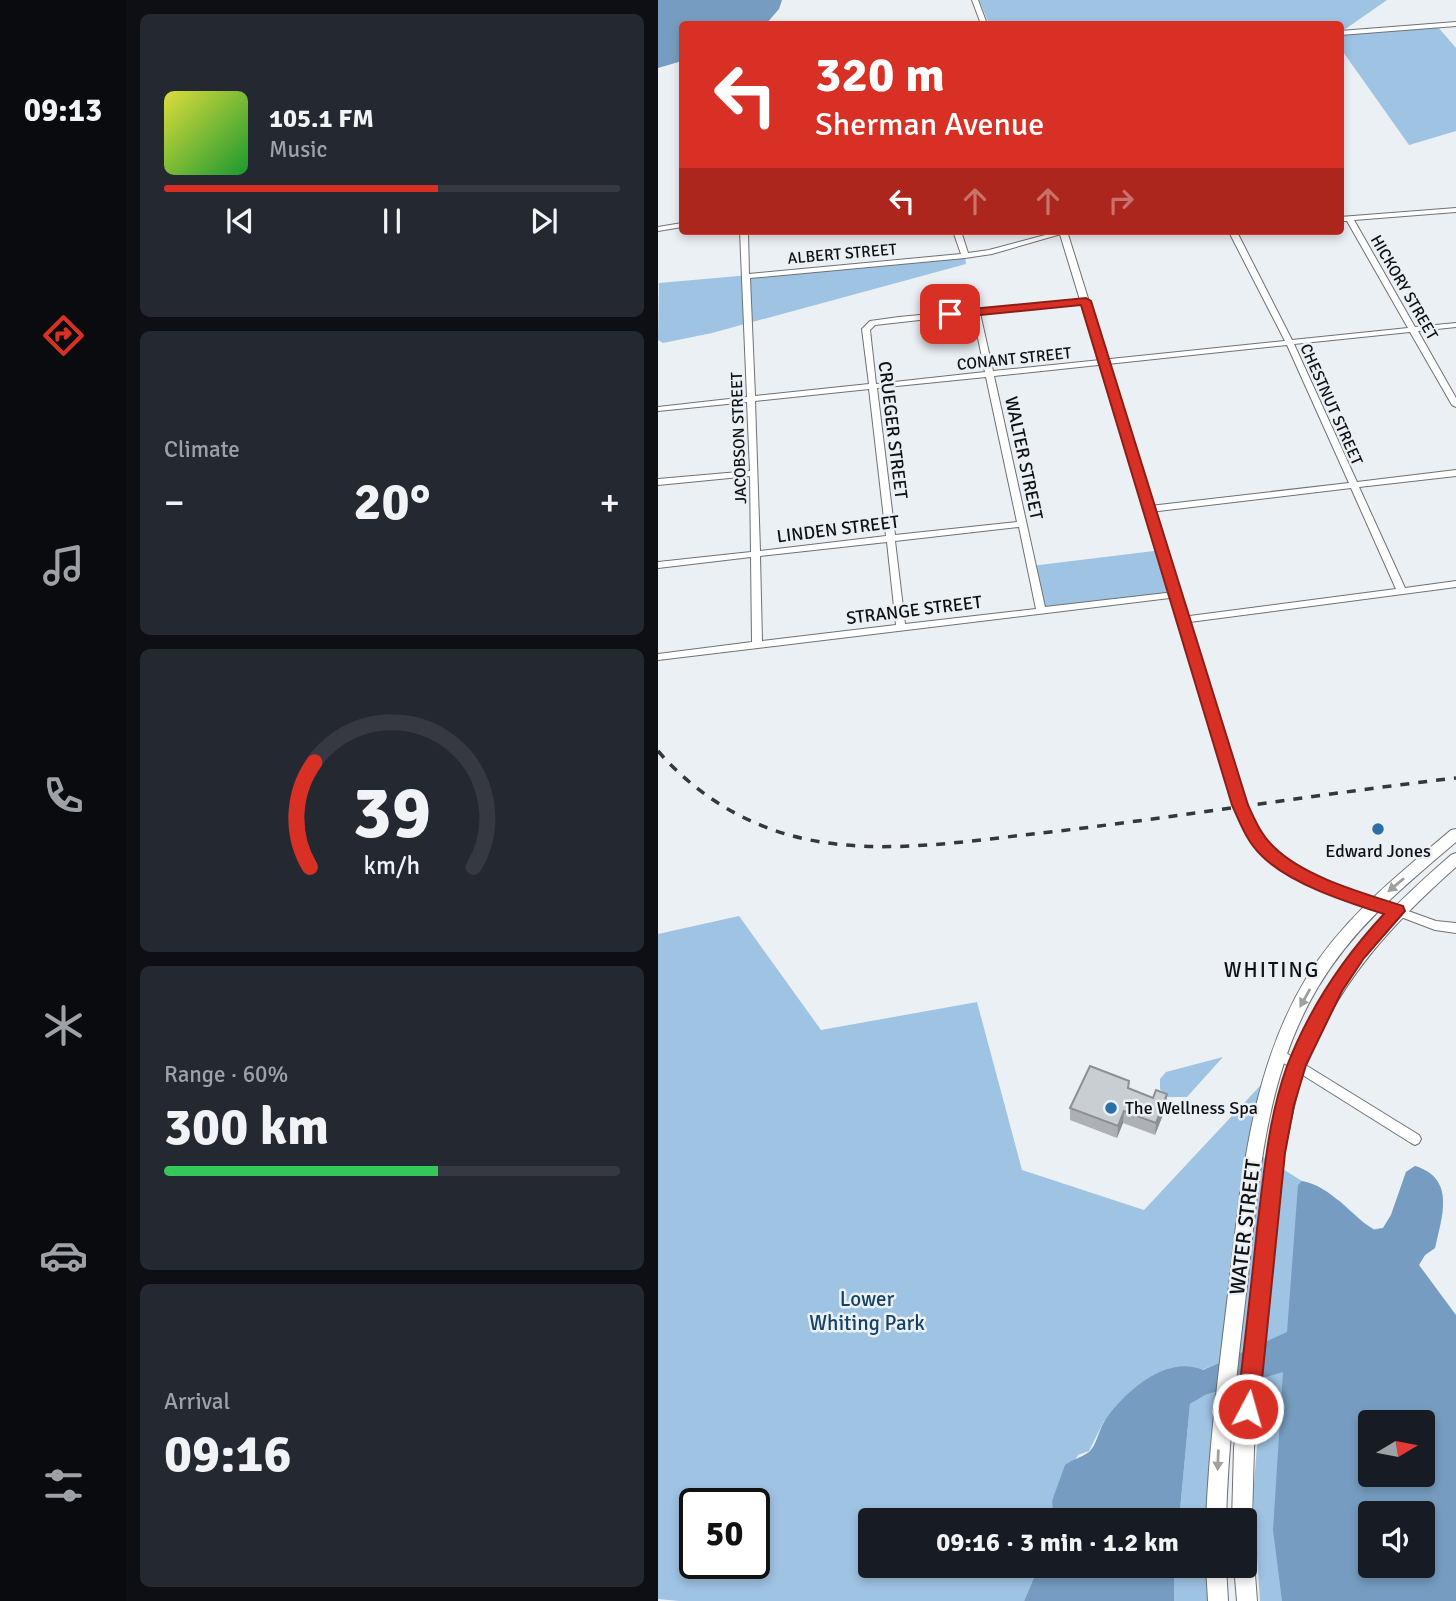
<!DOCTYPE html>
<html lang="en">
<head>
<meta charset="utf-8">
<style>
  :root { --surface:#171b24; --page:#242831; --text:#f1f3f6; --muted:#9ea1a6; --line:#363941; --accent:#d93025 }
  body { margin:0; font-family:Signika,sans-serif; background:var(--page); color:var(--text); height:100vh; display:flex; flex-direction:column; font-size:26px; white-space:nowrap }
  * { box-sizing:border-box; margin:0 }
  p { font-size:23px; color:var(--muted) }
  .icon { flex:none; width:38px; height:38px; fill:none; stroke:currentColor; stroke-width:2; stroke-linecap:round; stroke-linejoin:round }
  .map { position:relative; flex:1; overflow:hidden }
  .panel { display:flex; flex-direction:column; gap:14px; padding:14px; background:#0d0f14; width:532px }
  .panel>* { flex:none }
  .top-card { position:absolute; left:21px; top:21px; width:665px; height:214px; border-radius:7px; box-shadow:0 4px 10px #0003; background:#d93025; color:#fff; overflow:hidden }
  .needle { width:46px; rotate:80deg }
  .fabs { position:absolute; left:700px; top:1410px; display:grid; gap:14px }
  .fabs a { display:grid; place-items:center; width:77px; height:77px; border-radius:7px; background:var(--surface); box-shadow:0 4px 10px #0003; font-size:35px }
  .speed { position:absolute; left:21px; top:1488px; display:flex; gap:14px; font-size:35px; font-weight:700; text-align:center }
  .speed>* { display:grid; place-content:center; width:91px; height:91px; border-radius:50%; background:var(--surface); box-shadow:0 4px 10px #0003; line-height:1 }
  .speed .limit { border:4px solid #111; border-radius:10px; background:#fff; color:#111 }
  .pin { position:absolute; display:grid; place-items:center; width:60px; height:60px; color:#fff; margin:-30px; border-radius:14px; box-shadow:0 4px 10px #0006 }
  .me { position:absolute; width:77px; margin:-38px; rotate:6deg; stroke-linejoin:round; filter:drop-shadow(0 0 5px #0008) }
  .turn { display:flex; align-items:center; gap:24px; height:147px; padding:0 21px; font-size:32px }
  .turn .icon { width:91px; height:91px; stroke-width:2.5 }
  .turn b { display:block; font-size:49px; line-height:60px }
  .lanes { display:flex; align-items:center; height:66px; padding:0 21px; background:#0003; justify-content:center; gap:35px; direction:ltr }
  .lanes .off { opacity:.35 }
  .big { font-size:52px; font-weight:700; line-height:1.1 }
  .panel .widget { flex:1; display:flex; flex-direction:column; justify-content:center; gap:10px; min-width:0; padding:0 24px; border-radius:10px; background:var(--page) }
  .panel .dial { align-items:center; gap:0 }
  .dial svg { height:182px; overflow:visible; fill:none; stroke:var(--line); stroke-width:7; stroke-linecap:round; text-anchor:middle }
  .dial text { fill:var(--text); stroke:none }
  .song { display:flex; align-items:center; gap:21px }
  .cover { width:84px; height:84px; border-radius:10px; background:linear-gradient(135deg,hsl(60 70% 55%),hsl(130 70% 35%)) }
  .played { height:7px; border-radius:4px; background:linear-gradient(90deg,var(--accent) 60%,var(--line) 60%) }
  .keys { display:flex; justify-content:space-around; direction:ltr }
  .heat { display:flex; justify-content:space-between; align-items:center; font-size:38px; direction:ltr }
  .charge { height:10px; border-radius:5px; background:linear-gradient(90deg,#34c759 60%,var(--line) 0) }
  .trip { position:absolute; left:200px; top:1508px; width:399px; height:70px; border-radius:7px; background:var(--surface); box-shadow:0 4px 10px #0003; font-weight:700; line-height:70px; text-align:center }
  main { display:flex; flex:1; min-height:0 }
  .menu { display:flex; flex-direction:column; width:126px; justify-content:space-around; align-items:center; background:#090b0e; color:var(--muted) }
  .menu .icon { width:49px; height:49px }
  .menu .selected { color:var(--accent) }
  .menu b { font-size:32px; color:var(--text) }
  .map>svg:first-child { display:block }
</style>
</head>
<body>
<main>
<nav class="menu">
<b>09:13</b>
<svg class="icon selected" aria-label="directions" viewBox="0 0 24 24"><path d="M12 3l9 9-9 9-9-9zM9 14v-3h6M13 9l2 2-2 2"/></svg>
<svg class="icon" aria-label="music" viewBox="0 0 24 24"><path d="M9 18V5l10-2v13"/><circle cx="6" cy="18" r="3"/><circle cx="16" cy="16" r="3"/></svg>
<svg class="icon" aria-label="phone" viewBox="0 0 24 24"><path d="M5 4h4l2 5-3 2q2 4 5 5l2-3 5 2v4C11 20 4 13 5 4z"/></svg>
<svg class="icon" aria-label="climate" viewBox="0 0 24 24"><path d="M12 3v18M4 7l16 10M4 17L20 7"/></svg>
<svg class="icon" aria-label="car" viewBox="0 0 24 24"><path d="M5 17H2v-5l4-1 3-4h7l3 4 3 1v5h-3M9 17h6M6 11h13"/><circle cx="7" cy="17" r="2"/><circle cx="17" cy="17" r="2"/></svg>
<svg class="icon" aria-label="filters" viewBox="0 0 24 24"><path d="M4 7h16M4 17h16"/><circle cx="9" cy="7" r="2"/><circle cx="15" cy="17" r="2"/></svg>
</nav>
<section class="panel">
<div class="widget">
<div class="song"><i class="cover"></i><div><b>105.1 FM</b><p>Music</p></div></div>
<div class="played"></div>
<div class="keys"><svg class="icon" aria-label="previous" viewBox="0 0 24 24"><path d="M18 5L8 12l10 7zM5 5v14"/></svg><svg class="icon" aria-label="pause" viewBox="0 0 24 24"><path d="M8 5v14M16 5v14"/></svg><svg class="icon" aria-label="next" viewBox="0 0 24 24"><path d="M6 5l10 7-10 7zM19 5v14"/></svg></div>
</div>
<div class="widget"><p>Climate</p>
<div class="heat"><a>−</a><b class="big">20°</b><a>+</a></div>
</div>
<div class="widget dial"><svg viewBox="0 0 100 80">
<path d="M14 69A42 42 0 1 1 86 69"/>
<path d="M14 69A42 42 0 0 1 16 23" stroke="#d93025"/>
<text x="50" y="56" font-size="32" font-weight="700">39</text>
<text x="50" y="72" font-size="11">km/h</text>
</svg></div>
<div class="widget"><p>Range · 60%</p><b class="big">300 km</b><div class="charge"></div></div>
<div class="widget"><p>Arrival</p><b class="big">09:16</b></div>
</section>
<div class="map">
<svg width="798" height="1601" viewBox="0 0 798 1601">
  <rect width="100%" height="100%" fill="#ebf0f5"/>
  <g fill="#9fc3e3" fill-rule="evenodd">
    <path d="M321 0H729L683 32 682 24H331Z"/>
    <path d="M779 26 798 48V131L751 145 683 49 682 33Z"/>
    <path d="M307 256 308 264 54 333 5 343 0 340 1 283Z"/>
    <path d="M504 550 517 595 383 610 373 566Z"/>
    <path d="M81 916 163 1030 319 1002 364 1170 486 1210 614 1073 596 1151 644 1181 682 1201 706 1223 716 1229 725 1228 733 1215 748 1172 757 1166C798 1179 784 1215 777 1248L767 1255 760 1265 798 1601H602L595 1497 607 1343 544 1370 446 1421 431 1451 420 1455 394 1501 395 1521H212V1566H381L366 1601H21L0 1599V934ZM712 1423H765V1475H712ZM37 1503H96V1563H37ZM712 1514H765V1566H712Z"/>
    <path d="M565 1057 529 1097H509L502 1089V1079L508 1072Z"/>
    <path d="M567 1390 558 1521H521L532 1404 546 1395Z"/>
    <path d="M516 1566H558L560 1601H516Z"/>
  </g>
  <g fill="#769dc1" fill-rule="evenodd">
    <path d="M0 0H124L121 9 108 24H24V61L0 68Z"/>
    <path d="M757 1166C798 1179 784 1215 777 1248L767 1255 761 1265 798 1315V1601H624L615 1530 625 1372 547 1395 532 1404 521 1521H395L394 1501 407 1465C414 1460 424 1457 431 1452 438 1446 441 1430 446 1422 465 1393 508 1354 545 1370L629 1332 640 1185 644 1181C673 1186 692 1215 716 1230L725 1228 733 1215 748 1172ZM712 1423H765V1475H712ZM712 1514H765V1566H712Z"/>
    <path d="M381 1566H516V1601H366Z"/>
  </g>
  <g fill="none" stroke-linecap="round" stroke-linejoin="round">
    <g stroke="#6d7276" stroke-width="2">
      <g id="minor">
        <path d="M314 0H320L329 24H323Z"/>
        <path d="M798 208V212L696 220 757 327 798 323V327L760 331 798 398V407L794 405 752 332 636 344 699 482 798 470V476L701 487 747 588 798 581V587L524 623 521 622 519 620 524 617 738 589 693 488 492 512 488 509 492 506 691 483 629 345 336 376 387 607 517 592 520 593 522 595 520 597 0 660V654L94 642 93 557 0 568V562L93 552 92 476 0 485V479L92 471 89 402 0 411V407L89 397 82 231H90L91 274 303 254 295 231H303L310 253 331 250 402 231 410 232 334 254 307 258 92 278 97 396 211 384 204 329 212 321 241 317 430 299V303H427L322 313 335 371 627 341 572 234 575 231H583L580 234 634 340 750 328 689 221H682V217ZM315 314 327 372 218 384 212 330 217 325ZM328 377 359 522 237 535 219 388ZM211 389 228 536 102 551 97 401ZM361 527 378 609 247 624 237 541ZM229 542 238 625 104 641 102 556Z"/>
        <path d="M24 223V227L0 231V227Z"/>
        <path d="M739 907 778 921 798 923V933L777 930 735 914 733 911 735 908Z"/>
        <path d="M620 1048 761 1135 763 1139 761 1143 757 1145 753 1143 616 1057 614 1053 616 1049Z"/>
      </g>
    </g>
    <g stroke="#6d7276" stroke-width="2">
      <g id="tertiary">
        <path d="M798 22V26L682 35V31Z"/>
        <path d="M401 231H409L588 805C595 821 601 835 614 847 643 876 705 895 744 907L746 911 744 915 739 916C698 904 638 885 606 856 591 842 584 823 576 805Z"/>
      </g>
    </g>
    <g stroke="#6d7276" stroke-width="2">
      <g id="secondary">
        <path d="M798 829V842C746 886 695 928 660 987 605 1079 600 1190 588 1294 579 1370 570 1445 568 1521H548C551 1445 561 1369 570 1294 583 1186 591 1072 649 977 686 917 740 875 793 830Z"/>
        <path d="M798 853V867C735 923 681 981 650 1060 638 1090 633 1122 626 1153L596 1448 594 1521 591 1528 586 1530V1521H574L576 1448 610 1153C616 1123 622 1094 632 1065 661 978 725 914 793 855Z"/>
        <path d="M586 1551 593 1554 596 1561 599 1601H579L576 1566H586Z"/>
        <path d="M548 1566H568L570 1601H550Z"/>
      </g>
    </g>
    <use href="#minor" fill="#fff" fill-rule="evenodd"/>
    <use href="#tertiary" fill="#fff" fill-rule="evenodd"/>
    <use href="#secondary" fill="#fff" fill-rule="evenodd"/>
    <path stroke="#353739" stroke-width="3.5" stroke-dasharray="9 9" stroke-linecap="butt" d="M0 751C40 797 92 828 152 840 227 855 309 841 384 833 522 817 660 794 798 778"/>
  </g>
  <path fill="#adb1b5" d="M471 1089 495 1098 509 1094 508 1107 497 1135 465 1123 459 1138 412 1120V1108Z"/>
  <g fill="#8d9093">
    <path d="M509 1094 508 1107 497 1135 498 1123Z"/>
    <path d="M466 1111 465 1123 459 1138 460 1126Z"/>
  </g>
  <path fill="#c9ced2" stroke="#8d9093" stroke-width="2" d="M432 1066 471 1081 470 1088 495 1098 498 1090 509 1094 498 1123 466 1111 460 1126 412 1108Z"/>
  <defs><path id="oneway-solid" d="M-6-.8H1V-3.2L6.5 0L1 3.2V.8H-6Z" transform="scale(1.75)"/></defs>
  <g fill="#9f9fa0">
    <use href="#oneway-solid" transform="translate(738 885) rotate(140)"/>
    <use href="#oneway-solid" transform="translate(647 998) rotate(119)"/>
    <use href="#oneway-solid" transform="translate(560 1460) rotate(92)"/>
  </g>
  <path fill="#d93025" stroke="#8d1f18" stroke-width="2" d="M428 298 433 301 590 805C597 820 603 835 616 847 646 877 705 893 745 906L747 911 706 958 684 991 648 1065 636 1105 627 1153 601 1409 597 1417 590 1420 582 1417 579 1409C586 1349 593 1289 599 1229 606 1174 610 1119 629 1066 651 1009 684 959 726 914 689 902 632 884 604 856 589 842 582 823 574 805L423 305 292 318 287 314 292 311Z"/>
  <g fill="#2d6fa5" stroke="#ebf0f5" stroke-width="2.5">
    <circle cx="720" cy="829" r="7"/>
    <circle cx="453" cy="1108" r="7"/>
  </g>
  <g text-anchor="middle" stroke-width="5" stroke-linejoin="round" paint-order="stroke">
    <g font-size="16" fill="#0f1012" stroke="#ebf0f5">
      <text transform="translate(184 253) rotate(-5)" y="6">ALBERT STREET</text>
      <text transform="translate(747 287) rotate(60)" y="6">HICKORY STREET</text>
      <text transform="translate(356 358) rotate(-6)" y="6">CONANT STREET</text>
      <text transform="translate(674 404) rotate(66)" y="6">CHESTNUT STREET</text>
      <text transform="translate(80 438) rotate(-92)" y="6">JACOBSON STREET</text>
    </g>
    <g font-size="18" fill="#0f1012" stroke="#ebf0f5">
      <text transform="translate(235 430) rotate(83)" y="6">CRUEGER STREET</text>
      <text transform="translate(366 458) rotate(78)" y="6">WALTER STREET</text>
      <text transform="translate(180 529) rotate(-7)" y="6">LINDEN STREET</text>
      <text transform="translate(256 610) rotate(-7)" y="6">STRANGE STREET</text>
    </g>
    <g font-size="18" fill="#0f1012" stroke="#ebf0f5">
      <text x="720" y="857">Edward Jones</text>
      <text x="467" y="1114" text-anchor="start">The Wellness Spa</text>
    </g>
    <g font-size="21" letter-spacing="2" fill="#0f1012" stroke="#ebf0f5">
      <text x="614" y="977">WHITING</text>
    </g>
    <g font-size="21" fill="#0f1012" stroke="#ebf0f5">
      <text transform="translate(587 1227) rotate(-83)" y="7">WATER STREET</text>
    </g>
    <g font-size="21" fill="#154266" stroke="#ebf0f5">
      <text x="209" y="1306">Lower<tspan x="209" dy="24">Whiting Park</tspan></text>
    </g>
  </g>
</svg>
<div class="fabs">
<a><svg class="needle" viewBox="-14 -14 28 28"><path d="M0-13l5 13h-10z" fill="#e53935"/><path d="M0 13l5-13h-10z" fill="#9ea1a6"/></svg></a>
<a><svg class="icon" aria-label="sound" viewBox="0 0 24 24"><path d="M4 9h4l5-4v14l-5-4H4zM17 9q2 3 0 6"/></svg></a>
</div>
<div class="speed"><div class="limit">50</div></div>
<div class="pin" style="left:292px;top:314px;background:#d93025"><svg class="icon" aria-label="arrive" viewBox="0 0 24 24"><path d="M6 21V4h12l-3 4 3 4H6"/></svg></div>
<svg class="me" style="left:590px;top:1409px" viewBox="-20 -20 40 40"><circle r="17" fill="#d93025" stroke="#fff" stroke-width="3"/><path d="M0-11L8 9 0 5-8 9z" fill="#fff"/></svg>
<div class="trip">09:16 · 3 min · 1.2 km</div>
<div class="top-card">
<div class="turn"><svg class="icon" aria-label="left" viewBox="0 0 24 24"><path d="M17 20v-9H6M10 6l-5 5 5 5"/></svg><div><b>320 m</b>Sherman Avenue</div></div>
<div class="lanes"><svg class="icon" aria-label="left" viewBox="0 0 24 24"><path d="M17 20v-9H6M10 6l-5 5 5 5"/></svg><svg class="icon off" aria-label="ahead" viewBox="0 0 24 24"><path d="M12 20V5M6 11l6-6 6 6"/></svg><svg class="icon off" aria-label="ahead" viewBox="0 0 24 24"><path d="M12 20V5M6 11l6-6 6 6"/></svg><svg class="icon off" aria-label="right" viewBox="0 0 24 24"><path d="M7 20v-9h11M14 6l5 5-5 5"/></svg></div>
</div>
</div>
</main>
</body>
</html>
